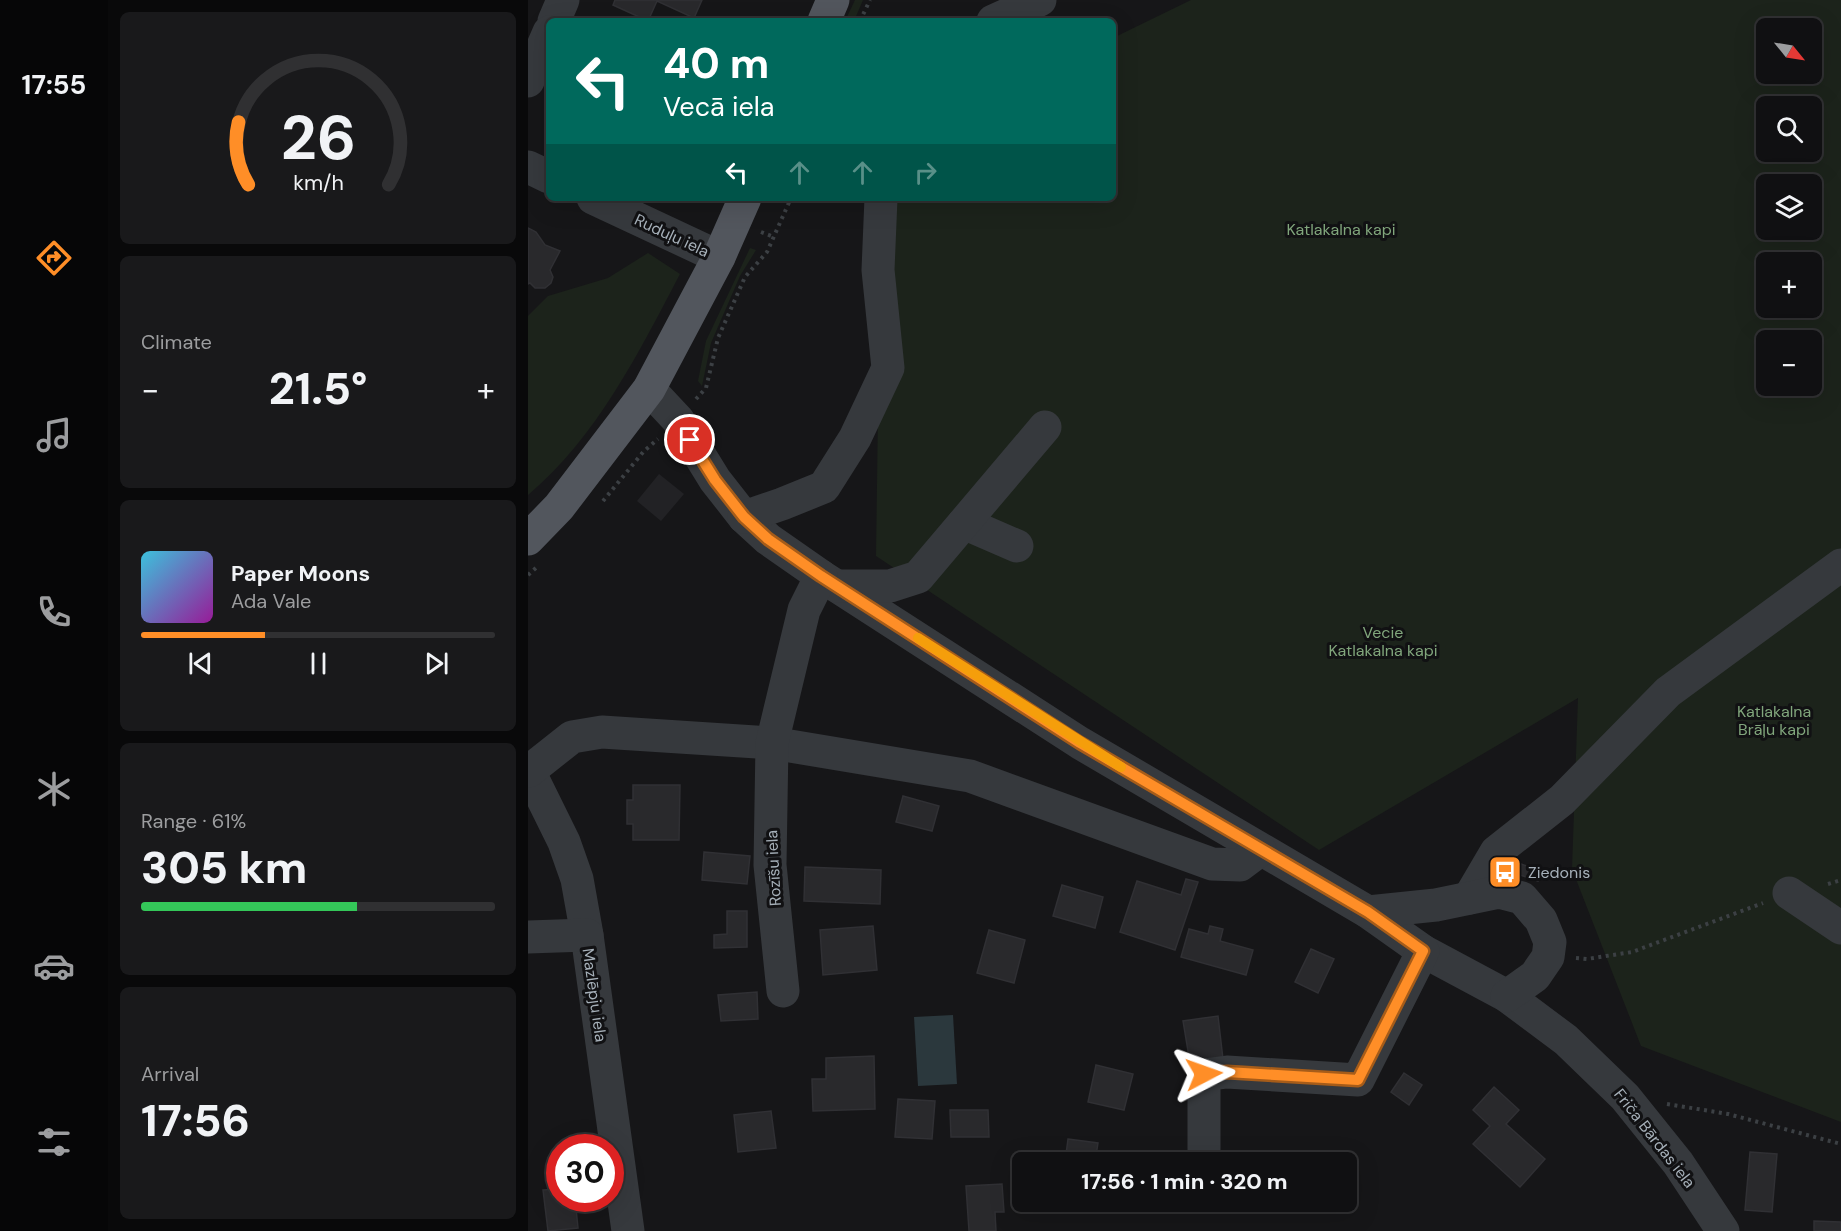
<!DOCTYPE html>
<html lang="en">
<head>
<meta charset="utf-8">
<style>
  :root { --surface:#101012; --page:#19191b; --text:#f1f3f6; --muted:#9c9d9f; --line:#303032; --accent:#ff8e27 }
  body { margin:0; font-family:"DM Sans",sans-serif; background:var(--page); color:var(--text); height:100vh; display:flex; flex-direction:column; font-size:22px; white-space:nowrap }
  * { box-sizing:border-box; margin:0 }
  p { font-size:20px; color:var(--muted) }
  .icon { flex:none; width:33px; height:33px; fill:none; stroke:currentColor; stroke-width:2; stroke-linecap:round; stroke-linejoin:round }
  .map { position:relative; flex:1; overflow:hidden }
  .details { display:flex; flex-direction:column; gap:12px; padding:12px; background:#09090a; width:420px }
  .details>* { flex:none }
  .guide { position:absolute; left:18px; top:18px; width:570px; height:183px; border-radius:9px; box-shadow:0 6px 24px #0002,0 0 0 2px var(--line); background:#00695c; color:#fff; overflow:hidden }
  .needle { width:39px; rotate:120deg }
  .tools { position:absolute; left:1228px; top:18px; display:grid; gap:12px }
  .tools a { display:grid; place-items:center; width:66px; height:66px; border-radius:9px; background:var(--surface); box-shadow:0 6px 24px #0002,0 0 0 2px var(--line); font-size:30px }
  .speed { position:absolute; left:18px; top:1134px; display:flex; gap:12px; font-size:30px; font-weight:700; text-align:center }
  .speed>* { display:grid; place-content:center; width:78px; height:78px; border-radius:50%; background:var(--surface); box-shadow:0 6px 24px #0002,0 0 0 2px var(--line); line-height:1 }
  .speed .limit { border:9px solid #d22; background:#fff; color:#111 }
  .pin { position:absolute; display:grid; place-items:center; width:51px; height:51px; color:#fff; margin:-26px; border:3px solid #fff; border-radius:50%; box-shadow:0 2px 6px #0007 }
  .me { position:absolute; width:66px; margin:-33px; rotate:86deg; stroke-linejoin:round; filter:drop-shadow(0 0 4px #0008) }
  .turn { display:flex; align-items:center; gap:21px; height:126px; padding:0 18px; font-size:27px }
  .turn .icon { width:78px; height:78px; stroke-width:2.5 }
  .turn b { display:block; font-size:42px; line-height:51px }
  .lanes { display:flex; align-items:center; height:57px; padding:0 18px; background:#0003; justify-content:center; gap:30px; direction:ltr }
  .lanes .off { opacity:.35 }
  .big { font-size:45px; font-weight:800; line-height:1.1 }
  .details .card { flex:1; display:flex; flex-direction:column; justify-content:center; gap:9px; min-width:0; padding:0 21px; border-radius:9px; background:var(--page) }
  .details .dial { align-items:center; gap:0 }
  .dial svg { height:156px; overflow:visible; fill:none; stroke:var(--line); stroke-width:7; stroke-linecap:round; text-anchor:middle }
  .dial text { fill:var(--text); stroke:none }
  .song { display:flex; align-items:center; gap:18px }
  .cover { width:72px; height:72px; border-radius:9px; background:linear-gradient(135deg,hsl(190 70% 55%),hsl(300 70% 35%)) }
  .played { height:6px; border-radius:3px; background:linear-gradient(90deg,var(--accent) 35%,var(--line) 35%) }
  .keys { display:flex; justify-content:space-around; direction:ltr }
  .heat { display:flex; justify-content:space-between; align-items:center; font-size:33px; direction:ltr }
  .charge { height:9px; border-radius:4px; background:linear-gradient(90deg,#34c759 61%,var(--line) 0) }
  .trip { position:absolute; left:484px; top:1152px; width:345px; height:60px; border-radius:9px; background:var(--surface); box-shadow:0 6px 24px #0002,0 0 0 2px var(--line); font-weight:800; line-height:60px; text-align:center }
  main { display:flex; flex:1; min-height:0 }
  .tabs { display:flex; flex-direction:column; width:108px; justify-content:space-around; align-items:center; background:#060607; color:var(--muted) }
  .tabs .icon { width:42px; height:42px }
  .tabs .active { color:var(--accent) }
  .tabs b { font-size:27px; color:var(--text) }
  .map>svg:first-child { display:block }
</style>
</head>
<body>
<main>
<nav class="tabs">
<b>17:55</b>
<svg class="icon active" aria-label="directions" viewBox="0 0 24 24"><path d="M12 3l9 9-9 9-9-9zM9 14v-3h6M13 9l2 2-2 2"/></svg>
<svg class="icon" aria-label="music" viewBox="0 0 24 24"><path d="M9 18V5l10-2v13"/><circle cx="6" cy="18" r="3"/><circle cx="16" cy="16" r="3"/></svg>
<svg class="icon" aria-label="phone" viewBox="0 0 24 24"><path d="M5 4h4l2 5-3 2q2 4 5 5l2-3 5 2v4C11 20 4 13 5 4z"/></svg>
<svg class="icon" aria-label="climate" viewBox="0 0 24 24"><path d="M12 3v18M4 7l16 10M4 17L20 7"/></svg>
<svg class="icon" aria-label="car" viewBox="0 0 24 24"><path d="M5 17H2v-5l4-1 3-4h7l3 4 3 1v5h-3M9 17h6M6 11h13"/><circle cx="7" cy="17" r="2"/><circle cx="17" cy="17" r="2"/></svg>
<svg class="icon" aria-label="filters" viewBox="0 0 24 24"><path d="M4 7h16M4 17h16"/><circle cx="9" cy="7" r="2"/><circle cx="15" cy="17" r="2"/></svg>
</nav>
<section class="details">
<div class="card dial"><svg viewBox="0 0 100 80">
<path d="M14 69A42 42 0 1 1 86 69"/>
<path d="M14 69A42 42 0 0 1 9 37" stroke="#ff8e27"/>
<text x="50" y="56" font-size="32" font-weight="700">26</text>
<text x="50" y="72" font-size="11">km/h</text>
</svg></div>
<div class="card"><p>Climate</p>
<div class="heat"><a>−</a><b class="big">21.5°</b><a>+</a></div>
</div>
<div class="card">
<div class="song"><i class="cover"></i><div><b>Paper Moons</b><p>Ada Vale</p></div></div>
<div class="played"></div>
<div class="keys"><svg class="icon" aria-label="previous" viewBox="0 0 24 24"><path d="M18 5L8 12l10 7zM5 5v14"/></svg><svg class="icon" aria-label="pause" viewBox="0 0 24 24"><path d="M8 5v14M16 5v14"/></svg><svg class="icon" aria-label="next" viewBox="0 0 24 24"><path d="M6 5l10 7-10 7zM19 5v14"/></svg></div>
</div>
<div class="card"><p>Range · 61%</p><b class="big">305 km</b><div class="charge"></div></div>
<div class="card"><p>Arrival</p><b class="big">17:56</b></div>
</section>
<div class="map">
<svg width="1313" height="1231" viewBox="0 0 1313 1231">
  <rect width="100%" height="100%" fill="#161618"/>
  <path fill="#222225" d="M131 474 156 494 133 521 109 501Z"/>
  <g fill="#1c231b" fill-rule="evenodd">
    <path d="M327 0H335L326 21H317Z"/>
    <path d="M663 0H1313V1122L1113 1046 1044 869 1050 698 791 850 348 556 353 198H585V38ZM1239 28H1284V74H1239ZM1239 106H1284V152H1239ZM1239 184H1284V230H1239ZM1239 262H1284V308H1239ZM1239 340H1284V386H1239Z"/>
    <path d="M222 248 228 250 212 276 183 343 174 386 170 381 178 341Z"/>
    <path d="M120 253 152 274C111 352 69 437 0 495V316L20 296 80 278Z"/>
  </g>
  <path fill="#2b383d" d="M425 1015 429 1084 390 1086 386 1017Z"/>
  <g fill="#29292c" stroke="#303034" stroke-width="1.5">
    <path d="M87 0H174L166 18 129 1 120 21 85 5Z"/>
    <path d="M0 228 8 232 17 245 32 251 22 270 25 277 23 283 17 288H7L2 283 0 284Z"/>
    <path d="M105 785H152L151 840H105V824H99V800H105Z"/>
    <path d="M375 796 411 806 404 831 368 822Z"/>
    <path d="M176 852 222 856 219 884 174 880Z"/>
    <path d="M993 864 1013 871 1010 881 989 874Z"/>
    <path d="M277 867 353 870 352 904 276 901Z"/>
    <path d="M658 879 670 882 647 950 592 932 609 881 653 895Z"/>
    <path d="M534 885 575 897 567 928 525 916Z"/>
    <path d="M199 911H219V947L186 948V935L199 934Z"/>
    <path d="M345 926 349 970 295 975 292 930Z"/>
    <path d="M682 926 695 929 692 941 725 950 718 975 653 957 661 929 680 934Z"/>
    <path d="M461 930 497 940 486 983 449 973Z"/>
    <path d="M783 949 806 959 790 993 767 982Z"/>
    <path d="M229 992 230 1019 193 1021 190 995Z"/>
    <path d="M690 1016 695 1059 662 1063 655 1021Z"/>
    <path d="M346 1056 347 1109 285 1111 284 1079H298V1058Z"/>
    <path d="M568 1065 605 1074 596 1110 560 1102Z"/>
    <path d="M876 1073 894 1085 881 1105 863 1092Z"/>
    <path d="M966 1087 991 1110 978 1124 1017 1159 992 1187 945 1144 962 1126 945 1110Z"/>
    <path d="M370 1099 407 1101 404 1139 367 1137Z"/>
    <path d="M422 1110H460L461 1137H423Z"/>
    <path d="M243 1111 248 1148 210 1152 206 1115Z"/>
    <path d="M540 1139 570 1143 567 1162H537Z"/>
    <path d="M1222 1152 1249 1154 1244 1212 1217 1210Z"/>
    <path d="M474 1184 476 1212H467L468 1231H441L438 1186Z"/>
    <path d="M32 1189V1198H47L50 1228 20 1231 15 1190Z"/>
    <path d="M1286 1221 1313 1222V1231H1286Z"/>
  </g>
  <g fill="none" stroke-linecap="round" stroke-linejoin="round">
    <g stroke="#3c4044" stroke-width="4" stroke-dasharray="3 4.5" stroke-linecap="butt">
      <path d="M332 21 342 0"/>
      <path d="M233 232 246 237"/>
      <path d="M168 399 178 388 190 338 217 277 239 252 263 198"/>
      <path d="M75 501 116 451 130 439"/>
      <path d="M0 575 9 567"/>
      <path d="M1300 884 1313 880"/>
      <path d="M1048 958 1059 959 1104 952 1235 903"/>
      <path d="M1139 1104 1200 1114 1313 1144"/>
    </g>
    <g stroke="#36393d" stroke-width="33">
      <path d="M26 21 35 0"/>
      <path d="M465 21 512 0"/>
      <path d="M0 81 21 32"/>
      <path d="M0 167 21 177"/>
      <path d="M65 198 191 257"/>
      <path d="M121 389 150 420 187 480 216 517 240 539 293 576 552 743 840 912 895 951 979 996 1038 1040 1097 1097 1150 1163 1195 1231"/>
      <path d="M216 517 254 504 296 487 327 438 360 368 350 270 353 198"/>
      <path d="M436 523 489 546"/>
      <path d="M309 586H362L390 577 517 427"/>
      <path d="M0 769 36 842 49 879 59 935 100 1231"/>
      <path d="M1 771 44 737 74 732 244 743 442 776 684 864 712 865 732 850"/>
      <path d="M1261 893 1313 928"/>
      <path d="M941 898 968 852 1034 800 1140 692 1313 565"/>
      <path d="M840 912 908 905 971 892 994 898 1013 920 1022 942 1020 957 1007 976 979 996"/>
      <path d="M0 937 59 935"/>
      <path d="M255 991 242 865 244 743 276 610 293 576"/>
      <path d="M676 1152V1075L699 1072 830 1080 895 951"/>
    </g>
    <g stroke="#52565d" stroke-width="33">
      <path d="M296 21 305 0"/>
      <path d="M0 539 31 507 121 389 191 257 217 198"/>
    </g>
  </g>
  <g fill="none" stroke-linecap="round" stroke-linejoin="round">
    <g stroke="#a65c19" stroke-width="15">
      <path id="route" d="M162 440 187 480 216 517 240 539 293 576 552 743 840 912 895 951 830 1080 699 1072 676 1074"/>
    </g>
    <use href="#route" stroke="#ff8e27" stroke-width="10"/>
    <path stroke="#f59e0b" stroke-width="10" d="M390 638 593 767"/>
  </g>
  <defs>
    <g id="bus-square" transform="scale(1.725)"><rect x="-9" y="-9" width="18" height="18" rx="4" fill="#ff8e27" stroke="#111113"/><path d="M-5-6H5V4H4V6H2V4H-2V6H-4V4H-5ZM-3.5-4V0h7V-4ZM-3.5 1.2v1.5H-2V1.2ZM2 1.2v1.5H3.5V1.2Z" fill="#fff"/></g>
  </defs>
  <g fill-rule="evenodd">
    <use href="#bus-square" x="977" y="872"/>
  </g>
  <g text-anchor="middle" stroke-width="6" stroke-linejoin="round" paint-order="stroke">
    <g font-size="16" fill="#81a67c" stroke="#111113">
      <text x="813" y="235">Katlakalna kapi</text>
      <text x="855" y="638">Vecie<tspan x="855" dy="18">Katlakalna kapi</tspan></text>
      <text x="1246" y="717">Katlakalna<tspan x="1246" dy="18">Brāļu kapi</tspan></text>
    </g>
    <g font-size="16" fill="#a6b0b9" stroke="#111113">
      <text transform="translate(144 235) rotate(25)" y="6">Ruduļu iela</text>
      <text transform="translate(245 868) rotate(-93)" y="6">Rozīšu iela</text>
      <text transform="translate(67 995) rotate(82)" y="6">Mazlēpju iela</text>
      <text transform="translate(1127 1138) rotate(52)" y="6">Friča Bārdas iela</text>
    </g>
    <g font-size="16" fill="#a6b0b9" stroke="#111113" text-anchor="start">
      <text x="1000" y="878">Ziedonis</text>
    </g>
  </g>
</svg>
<div class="tools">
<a><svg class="needle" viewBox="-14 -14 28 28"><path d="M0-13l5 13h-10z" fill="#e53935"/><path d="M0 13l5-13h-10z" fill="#9c9d9f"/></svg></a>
<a><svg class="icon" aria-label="search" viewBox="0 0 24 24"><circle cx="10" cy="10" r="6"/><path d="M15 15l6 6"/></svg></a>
<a><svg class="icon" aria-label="layers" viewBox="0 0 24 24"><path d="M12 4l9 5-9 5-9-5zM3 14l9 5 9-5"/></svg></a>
<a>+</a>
<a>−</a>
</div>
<div class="speed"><div class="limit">30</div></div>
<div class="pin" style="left:162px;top:440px;background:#d93025"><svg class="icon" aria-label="arrive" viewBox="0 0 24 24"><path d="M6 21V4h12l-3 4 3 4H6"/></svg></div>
<svg class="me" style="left:676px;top:1074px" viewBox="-20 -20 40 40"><path d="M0-17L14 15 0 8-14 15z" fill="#ff8e27" stroke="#fff" stroke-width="4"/></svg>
<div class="trip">17:56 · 1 min · 320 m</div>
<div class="guide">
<div class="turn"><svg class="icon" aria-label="left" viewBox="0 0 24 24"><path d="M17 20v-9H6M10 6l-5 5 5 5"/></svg><div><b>40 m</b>Vecā iela</div></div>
<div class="lanes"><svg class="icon" aria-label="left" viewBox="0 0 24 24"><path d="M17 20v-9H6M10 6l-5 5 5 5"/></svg><svg class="icon off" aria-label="ahead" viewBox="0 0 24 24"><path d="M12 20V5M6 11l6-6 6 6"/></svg><svg class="icon off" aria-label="ahead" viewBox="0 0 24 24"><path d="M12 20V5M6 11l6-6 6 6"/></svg><svg class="icon off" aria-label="right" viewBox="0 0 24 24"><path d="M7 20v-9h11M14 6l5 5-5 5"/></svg></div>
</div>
</div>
</main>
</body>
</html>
